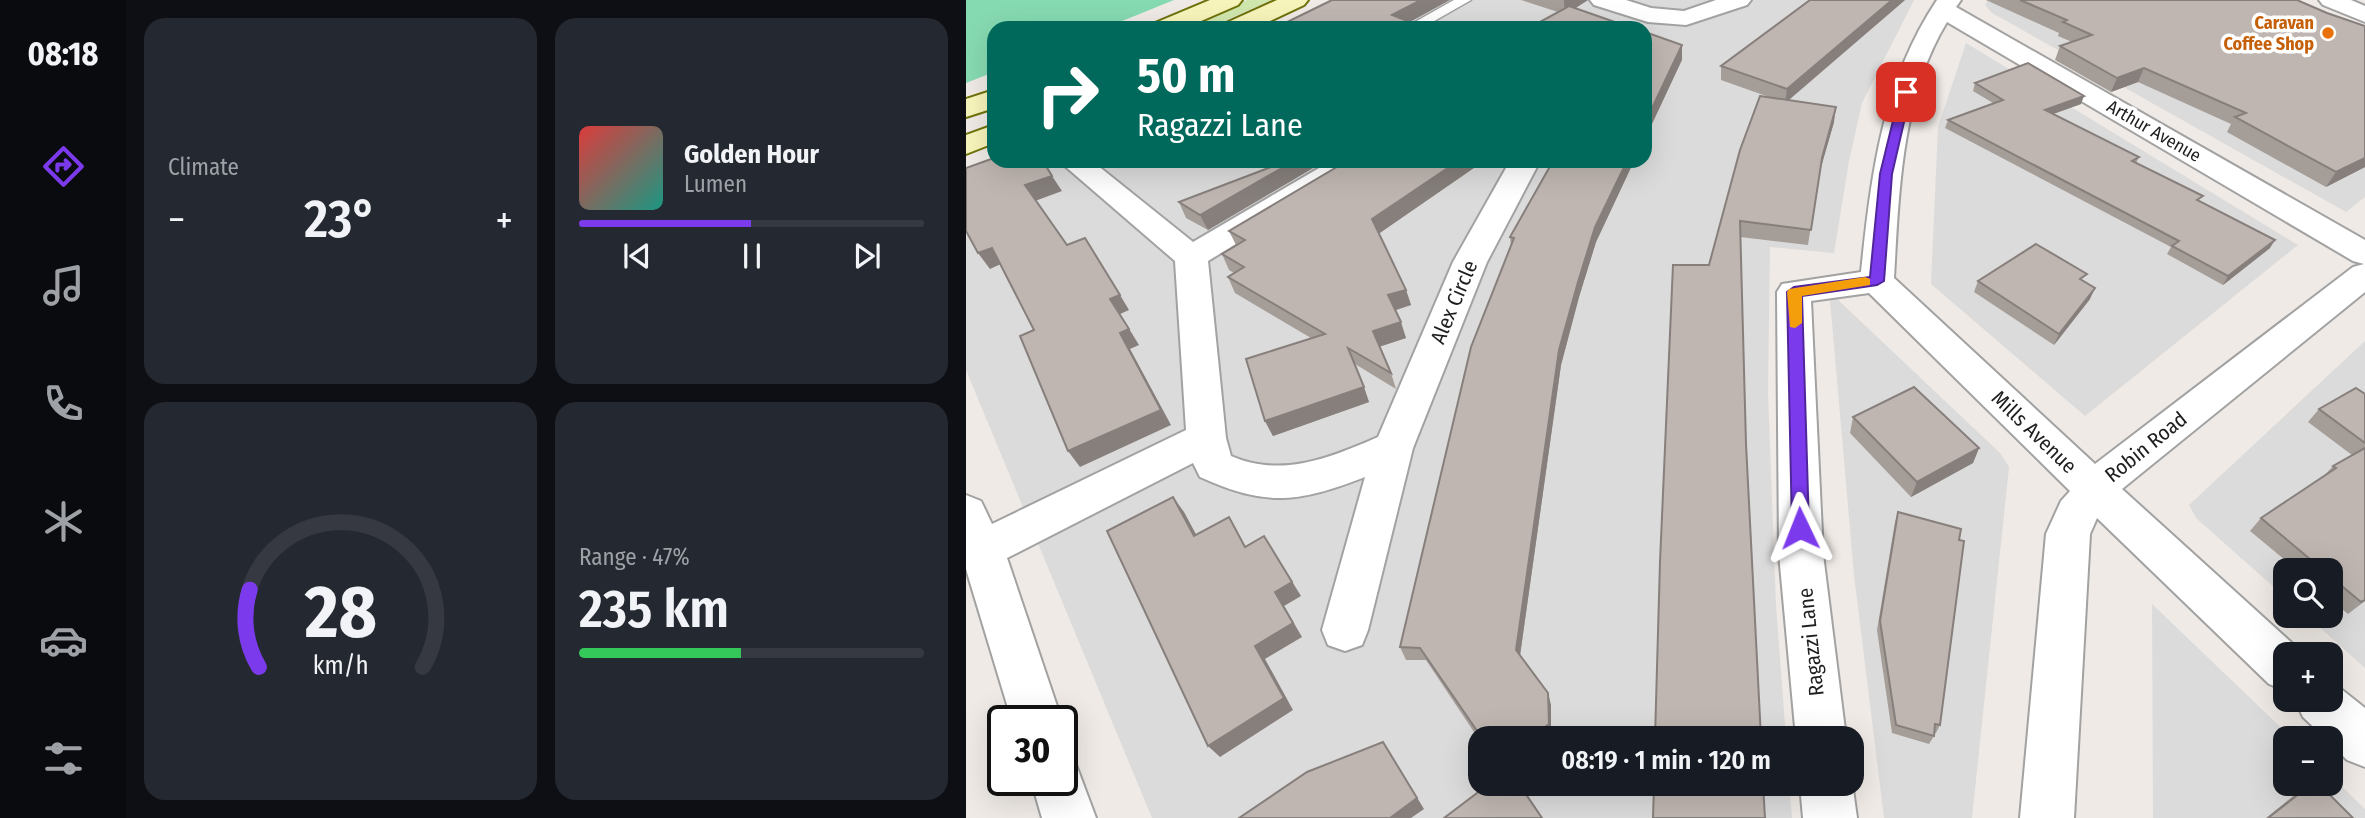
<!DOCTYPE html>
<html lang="en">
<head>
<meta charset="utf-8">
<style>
  :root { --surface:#171b24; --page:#242831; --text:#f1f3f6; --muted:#9ea1a6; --line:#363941; --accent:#7c3aed }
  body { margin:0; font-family:"Fira Sans Condensed",sans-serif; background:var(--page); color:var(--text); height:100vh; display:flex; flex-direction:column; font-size:26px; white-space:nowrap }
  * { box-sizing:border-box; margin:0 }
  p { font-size:23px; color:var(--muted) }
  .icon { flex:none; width:38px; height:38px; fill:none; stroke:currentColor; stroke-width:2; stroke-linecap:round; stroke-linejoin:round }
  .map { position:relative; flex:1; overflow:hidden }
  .sheet { display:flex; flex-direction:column; gap:18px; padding:18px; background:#0d0f14; width:840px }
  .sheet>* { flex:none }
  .hud { position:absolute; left:21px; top:21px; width:665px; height:147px; border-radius:21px; box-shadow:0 7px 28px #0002; background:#00695c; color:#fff; overflow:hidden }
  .controls { position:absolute; left:1307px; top:558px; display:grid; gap:14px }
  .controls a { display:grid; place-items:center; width:70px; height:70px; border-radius:14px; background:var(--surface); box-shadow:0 7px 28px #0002; font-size:35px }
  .speed { position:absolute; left:21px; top:705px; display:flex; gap:14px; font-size:35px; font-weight:700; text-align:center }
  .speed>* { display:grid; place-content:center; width:91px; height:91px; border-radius:50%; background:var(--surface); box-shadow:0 7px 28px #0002; line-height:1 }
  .speed .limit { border:4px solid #111; border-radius:10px; background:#fff; color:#111 }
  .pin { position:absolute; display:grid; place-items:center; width:60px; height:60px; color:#fff; margin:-30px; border-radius:14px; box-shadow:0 4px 10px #0006 }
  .me { position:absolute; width:77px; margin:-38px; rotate:358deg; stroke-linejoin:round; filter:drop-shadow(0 0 5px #0008) }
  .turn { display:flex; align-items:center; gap:24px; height:147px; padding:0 35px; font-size:32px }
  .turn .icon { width:91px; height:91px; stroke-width:2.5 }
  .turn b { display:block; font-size:49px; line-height:60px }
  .big { font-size:52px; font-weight:600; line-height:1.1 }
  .sheet .widget { flex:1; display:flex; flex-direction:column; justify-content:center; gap:10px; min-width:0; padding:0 24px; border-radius:21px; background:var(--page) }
  .sheet .dial { align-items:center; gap:0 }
  .dial svg { height:182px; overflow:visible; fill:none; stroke:var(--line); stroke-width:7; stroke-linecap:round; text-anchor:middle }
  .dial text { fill:var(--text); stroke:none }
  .song { display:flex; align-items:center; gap:21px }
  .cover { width:84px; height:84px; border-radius:10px; background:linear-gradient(135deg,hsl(0 70% 55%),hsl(170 70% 35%)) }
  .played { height:7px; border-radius:4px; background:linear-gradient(90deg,var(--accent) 50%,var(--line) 50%) }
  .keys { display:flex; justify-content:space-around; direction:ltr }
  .heat { display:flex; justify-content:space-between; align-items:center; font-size:38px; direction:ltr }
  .charge { height:10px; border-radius:5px; background:linear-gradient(90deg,#34c759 47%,var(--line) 0) }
  .sheet .tiles { flex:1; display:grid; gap:18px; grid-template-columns:repeat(2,1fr) }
  .trip { position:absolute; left:502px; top:726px; width:396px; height:70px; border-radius:21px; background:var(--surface); box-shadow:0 7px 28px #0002; font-weight:600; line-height:70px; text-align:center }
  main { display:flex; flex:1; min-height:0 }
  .menu { display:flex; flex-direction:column; width:126px; justify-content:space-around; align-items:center; background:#090b0e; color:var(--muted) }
  .menu .icon { width:49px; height:49px }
  .menu .active { color:var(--accent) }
  .menu b { font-size:32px; color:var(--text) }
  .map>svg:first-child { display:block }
</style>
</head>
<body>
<main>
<nav class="menu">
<b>08:18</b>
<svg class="icon active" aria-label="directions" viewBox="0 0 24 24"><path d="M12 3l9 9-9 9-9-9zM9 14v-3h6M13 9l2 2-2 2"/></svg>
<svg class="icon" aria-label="music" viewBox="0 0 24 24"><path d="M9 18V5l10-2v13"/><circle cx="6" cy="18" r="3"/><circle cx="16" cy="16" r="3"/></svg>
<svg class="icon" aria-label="phone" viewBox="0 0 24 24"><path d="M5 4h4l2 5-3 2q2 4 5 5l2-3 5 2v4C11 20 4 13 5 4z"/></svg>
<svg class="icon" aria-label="climate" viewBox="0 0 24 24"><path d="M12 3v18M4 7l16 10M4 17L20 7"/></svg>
<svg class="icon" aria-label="car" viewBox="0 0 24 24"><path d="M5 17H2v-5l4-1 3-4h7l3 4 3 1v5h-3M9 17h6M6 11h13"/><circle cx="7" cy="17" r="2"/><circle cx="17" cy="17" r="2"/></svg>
<svg class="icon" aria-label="filters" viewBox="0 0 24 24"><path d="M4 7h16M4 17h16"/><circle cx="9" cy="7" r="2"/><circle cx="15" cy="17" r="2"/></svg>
</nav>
<section class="sheet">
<div class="tiles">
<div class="widget"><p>Climate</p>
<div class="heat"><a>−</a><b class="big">23°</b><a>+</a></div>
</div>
<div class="widget">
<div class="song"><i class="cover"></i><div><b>Golden Hour</b><p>Lumen</p></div></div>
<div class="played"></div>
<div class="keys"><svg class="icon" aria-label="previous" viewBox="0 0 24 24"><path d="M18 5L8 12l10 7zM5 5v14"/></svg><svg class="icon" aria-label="pause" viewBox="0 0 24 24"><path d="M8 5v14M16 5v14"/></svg><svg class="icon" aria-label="next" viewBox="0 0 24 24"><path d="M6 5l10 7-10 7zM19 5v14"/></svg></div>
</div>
<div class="widget dial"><svg viewBox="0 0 100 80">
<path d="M14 69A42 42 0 1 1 86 69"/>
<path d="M14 69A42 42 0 0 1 10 35" stroke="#7c3aed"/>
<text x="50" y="56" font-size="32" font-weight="700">28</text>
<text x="50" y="72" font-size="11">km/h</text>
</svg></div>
<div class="widget"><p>Range · 47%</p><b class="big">235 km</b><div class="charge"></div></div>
</div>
</section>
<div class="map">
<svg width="1399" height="818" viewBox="0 0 1399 818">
  <rect width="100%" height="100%" fill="#efeae5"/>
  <g fill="#dcdbdb">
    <path d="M374 0H948L896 103 883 161 868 253 804 247 802 393 810 605 820 738H514V784H823L826 818H186L0 370V169L28 157V161H679V28H315Z"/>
    <path d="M1022 0 1399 159V197L1380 212 1026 13 1019 5Z"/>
    <path d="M1000 43 1332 245 1119 416 965 284 972 127Z"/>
    <path d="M870 298 1034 453 1043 467 1006 818H918L888 575 864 300Z"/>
    <path d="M1399 341V668L1341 616H1365V570H1320L1319 597 1230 518 1223 505Z"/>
    <path d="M1186 604 1326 738H1320V784H1365V776L1399 809V818H1187Z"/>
  </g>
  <path fill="#cfe7ad" d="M281 0H306L242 28H217Z"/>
  <path fill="#86dab2" d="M0 0H208L139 28H28V72L0 83Z"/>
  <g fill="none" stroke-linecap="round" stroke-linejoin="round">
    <g stroke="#a2a2a2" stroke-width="3">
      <path id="service" d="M488 0H505L456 28 440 27Z"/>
    </g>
    <g stroke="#a2a2a2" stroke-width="4">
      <g id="minor">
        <path d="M624 0H660L685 8 718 11 750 0H785L781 5 720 25 682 22 628 5Z"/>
        <path d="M971 0H995L990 7 1399 240V292L1156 489 1338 654H1320V691L1303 684 1131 518 1124 534 1108 818H1054L1080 534 1095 501 1104 491 903 293 845 301 857 554 880 738H830L813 554 811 292 816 284 895 272C905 176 916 82 971 0ZM981 22 1387 261 1398 264 1387 267 1129 464 928 278C933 193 935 97 981 22Z"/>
        <path d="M93 161H126L227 242 365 161H401L396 167 242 261 260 438 265 456C315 478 364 458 412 437L487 262 544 161H574L521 262 447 448 402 630 396 645 379 651 362 645 356 630 399 477C332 503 300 507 234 477L227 463 41 558 96 721H46L0 569V495L15 501 26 524 220 430 209 261Z"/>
        <path d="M1365 681 1399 708V767L1381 760 1365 744V738H1359L1337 717 1329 700H1365Z"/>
        <path d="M96 756 109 762 130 818H76L65 780H96Z"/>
        <path d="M886 782 891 818H837L834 784Z"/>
      </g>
    </g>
    <g stroke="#a2a2a2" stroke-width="4">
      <path id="tertiary" d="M1353 0H1385L1399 6V22L1357 5Z"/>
    </g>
    <g stroke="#6f710a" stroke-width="4">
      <g id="secondary">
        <path d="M244 0H276L272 5 219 28H186L189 23Z"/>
        <path d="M311 0H342L338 5 289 28H257L260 23Z"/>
        <path d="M28 90V108L0 117V99Z"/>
        <path d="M28 125V143L0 154V135Z"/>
      </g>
    </g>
    <use href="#service" fill="#fff" fill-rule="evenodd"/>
    <use href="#minor" fill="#fff" fill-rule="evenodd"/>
    <use href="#tertiary" fill="#fff" fill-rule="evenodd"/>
    <use href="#secondary" fill="#f7f4bb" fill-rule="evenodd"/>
  </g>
  <g fill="#a49d98">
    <path d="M555 0H622L609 8 592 12Z"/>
    <path d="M939 0 823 100 868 122 853 174 842 245 774 237 743 265 803 97 755 80V66Z"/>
    <path d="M1020 0H1331L1361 13 1399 26V167L1360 187 1261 132 1265 124 1172 82 1145 92 1089 60 1094 46 1106 42 1092 36 1093 33Z"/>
    <path d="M1009 83 1115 104 1087 114 1173 157 1170 163 1234 202 1304 248 1257 285 1201 254 1205 247 979 128 982 120 1027 103 1007 91Z"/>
    <path d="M321 161H345L347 168 242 230 220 218 213 202Z"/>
    <path d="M518 161 413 233 440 290 445 305 429 310 440 338 413 347 425 373 430 389 389 364 403 402 307 436 299 421 345 338 269 293 262 277 268 273 263 270 256 254 270 245 263 231Z"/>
    <path d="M587 161H668L630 242 613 297 595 365 554 656 585 705V736L582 738H514V741L460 660H440L434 647 545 246 544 237Z"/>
    <path d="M1012 281H1118L1124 299 1088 345 1008 292Z"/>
    <path d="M1399 394V601L1382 614 1365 600V570H1331L1284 531 1295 518 1357 477 1367 466 1386 455 1342 422 1353 409Z"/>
    <path d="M887 417 1013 448 1007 463 945 497 884 433Z"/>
    <path d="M932 512 974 725 970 733H968V736L963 744 926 733 911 630 929 522Z"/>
    <path d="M1343 786 1347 791 1355 786 1387 818H1300L1331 793Z"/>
  </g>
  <g fill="#867f7c">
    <path d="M455 0H484L433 28 426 15Z"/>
    <path d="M598 0H622L599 15 598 1Z"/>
    <path d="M926 0H939L819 103 821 89Z"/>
    <path d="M716 45V60L679 139V123Z"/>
    <path d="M1178 68 1172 82 1145 92 1151 78Z"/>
    <path d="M1118 96 1115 104 1076 118 1079 110Z"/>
    <path d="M870 107 868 122 853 174 856 158Z"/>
    <path d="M1399 158V167L1360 187 1370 172Z"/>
    <path d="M328 161H345L347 168 242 230 234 215Z"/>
    <path d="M492 161H518L411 235 406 219Z"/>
    <path d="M661 161H668L630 242 613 297 595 365 553 662 550 650 593 350 612 282 629 227Z"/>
    <path d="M86 176 96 191 69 201 59 185Z"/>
    <path d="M1309 240 1304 248 1257 285 1262 276Z"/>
    <path d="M26 248 37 263 24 269 12 253Z"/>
    <path d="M1129 288 1124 299 1088 345 1093 334Z"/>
    <path d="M440 290 445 305 427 311 422 295Z"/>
    <path d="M154 295 163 310 154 314 173 345 164 349 205 425 114 467 102 451 144 299Z"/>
    <path d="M435 322 440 338 412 347 407 331Z"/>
    <path d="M398 387 403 402 307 436 299 421Z"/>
    <path d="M1013 448 1007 463 945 497 951 482Z"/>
    <path d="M207 497 218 512 239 551 228 536Z"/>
    <path d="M298 536 335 596 318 606 336 637 299 659 327 710 254 757 242 746 289 646 309 592Z"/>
    <path d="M582 693 585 705V736L582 738H564Z"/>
    <path d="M424 753 458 809 445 818H424Z"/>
  </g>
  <g fill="#bfb6b1" stroke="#867f7c" stroke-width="2">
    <path d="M366 0H455L426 15 459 28H309Z"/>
    <path d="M844 0H926L821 89 755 66Z"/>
    <path d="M1054 0H1331L1361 13 1399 26V158L1370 172 1269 117 1280 113 1178 68 1151 78 1094 46 1126 35 1097 22 1101 20Z"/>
    <path d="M603 6 666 28H563Z"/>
    <path d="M679 32 716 45 679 123Z"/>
    <path d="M1062 63 1118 96 1079 110 1173 157 1166 161 1237 196 1231 200 1309 240 1262 276 1206 246 1213 241 982 120 1037 100 1009 83Z"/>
    <path d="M794 96 870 107 856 158 845 230 774 221 780 444 795 738H689L694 562 707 265H743L774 150Z"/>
    <path d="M28 158V161H77L86 176 59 185 101 245 119 238 154 295 144 299 163 329 154 333 195 410 102 451 54 336 68 330 26 248 12 253 0 231V168Z"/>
    <path d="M321 161H328L234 215 213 202Z"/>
    <path d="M381 161H492L406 219 440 290 422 295 435 322 407 331 425 373 382 348 398 387 299 421 280 359 359 334 262 277 278 267 256 254 279 240 263 231Z"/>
    <path d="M587 161H661L629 227 612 282 593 350 550 650 582 693 583 724 564 738H516L454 648 434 647 505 347 548 238 544 237Z"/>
    <path d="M1070 244 1121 274 1114 279 1129 288 1093 334 1012 281Z"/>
    <path d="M948 387 1013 448 951 482 887 417Z"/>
    <path d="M1390 388 1399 394V443L1353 409Z"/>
    <path d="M1399 448V600L1395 602 1365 577V570H1357L1295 518 1370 468 1367 466Z"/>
    <path d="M207 497 228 536 263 517 279 547 298 536 326 582 309 592 327 623 289 646 318 698 242 746 141 531Z"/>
    <path d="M932 512 995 529 993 540 998 541 974 725 969 724 968 736 930 725 914 621Z"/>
    <path d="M417 742 451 798 424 818H273L341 772Z"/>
    <path d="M523 784H553L576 818H478Z"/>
    <path d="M688 784H797L799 818H687Z"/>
    <path d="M1343 786 1348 791 1355 786 1387 818H1302Z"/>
  </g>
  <path fill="#7c3aed" stroke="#51269a" stroke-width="2" d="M940 88 945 92 926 174 918 281 911 285 836 296 843 528 841 533 834 535 828 533 826 528 821 292 828 287 904 277 914 174 934 92Z"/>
  <path fill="#f59e0b" d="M899 277 904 279V285L836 296V323L829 328 824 327 821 292 823 289Z"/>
  <circle fill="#e8710a" stroke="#fff" stroke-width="2.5" cx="1362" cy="33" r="7"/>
  <g text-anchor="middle" stroke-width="7" stroke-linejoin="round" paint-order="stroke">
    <g font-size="18" font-weight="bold" fill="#c56008" stroke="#fff" text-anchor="end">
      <text x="1348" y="29">Caravan<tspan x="1348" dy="21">Coffee Shop</tspan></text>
    </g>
    <g font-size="18" fill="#1e1e1e" stroke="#fff">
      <text transform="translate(1188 131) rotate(30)" y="6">Arthur Avenue</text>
    </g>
    <g font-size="21" fill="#1e1e1e" stroke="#fff">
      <text transform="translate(488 302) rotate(-67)" y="7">Alex Circle</text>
      <text transform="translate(1068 432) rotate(44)" y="7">Mills Avenue</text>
      <text transform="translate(1180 447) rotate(-39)" y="7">Robin Road</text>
      <text transform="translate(845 642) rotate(-96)" y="7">Ragazzi Lane</text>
    </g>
  </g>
</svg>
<div class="controls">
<a><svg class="icon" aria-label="search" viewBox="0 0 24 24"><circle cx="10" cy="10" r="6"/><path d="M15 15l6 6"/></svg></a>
<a>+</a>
<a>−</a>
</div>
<div class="speed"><div class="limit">30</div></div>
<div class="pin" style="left:940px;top:92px;background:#d93025"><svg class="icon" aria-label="arrive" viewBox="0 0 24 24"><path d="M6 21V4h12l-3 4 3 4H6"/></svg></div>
<svg class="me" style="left:834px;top:528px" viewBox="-20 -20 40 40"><path d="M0-17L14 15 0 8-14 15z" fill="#7c3aed" stroke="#fff" stroke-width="4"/></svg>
<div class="trip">08:19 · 1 min · 120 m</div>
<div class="hud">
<div class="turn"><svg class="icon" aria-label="right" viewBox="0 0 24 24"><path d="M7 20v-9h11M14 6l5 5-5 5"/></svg><div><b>50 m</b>Ragazzi Lane</div></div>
</div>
</div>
</main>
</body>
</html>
